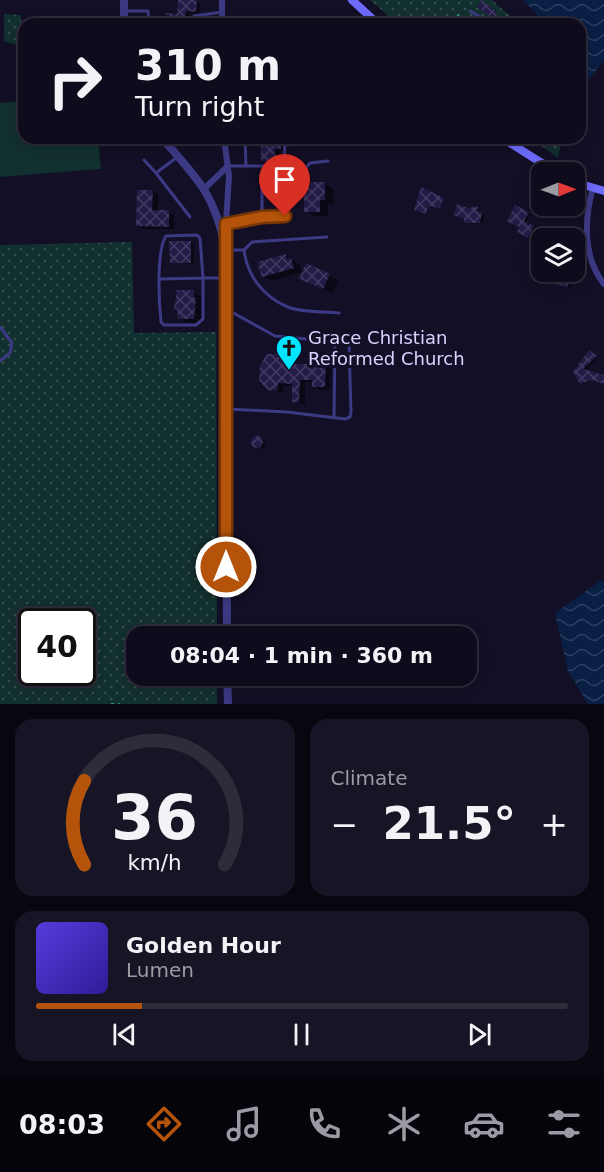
<!DOCTYPE html>
<html lang="en">
<head>
<meta charset="utf-8">
<style>
  :root { --surface:#0e0b1c; --page:#171425; --text:#f1f3f6; --muted:#9b9ba3; --line:#2e2b3b; --accent:#b45309 }
  body { margin:0; font-family:"DejaVu Sans",sans-serif; background:var(--page); color:var(--text); height:100vh; display:flex; flex-direction:column; font-size:22px; white-space:nowrap }
  * { box-sizing:border-box; margin:0 }
  p { font-size:20px; color:var(--muted) }
  .icon { flex:none; width:33px; height:33px; fill:none; stroke:currentColor; stroke-width:2; stroke-linecap:round; stroke-linejoin:round }
  .map { position:relative; height:704px; overflow:hidden }
  .sheet { display:flex; flex-direction:column; gap:15px; padding:15px; background:#08060f; flex:1 }
  .sheet>* { flex:none }
  .guide { position:absolute; left:18px; top:18px; width:568px; height:126px; border-radius:18px; box-shadow:0 3px 15px #0003,0 0 0 2px var(--line); background:#0e0b1c; color:var(--text); overflow:hidden }
  .needle { width:39px; rotate:89deg }
  .fabs { position:absolute; left:531px; top:162px; display:grid; gap:12px }
  .fabs a { display:grid; place-items:center; width:54px; height:54px; border-radius:12px; background:var(--surface); box-shadow:0 3px 15px #0003,0 0 0 2px var(--line); font-size:30px }
  .speed { position:absolute; left:18px; top:608px; display:flex; gap:12px; font-size:30px; font-weight:700; text-align:center }
  .speed>* { display:grid; place-content:center; width:78px; height:78px; border-radius:50%; background:var(--surface); box-shadow:0 3px 15px #0003,0 0 0 2px var(--line); line-height:1 }
  .speed .limit { border:3px solid #111; border-radius:9px; background:#fff; color:#111 }
  .pin { position:absolute; display:grid; place-items:center; width:51px; height:51px; color:#fff; margin:-62px -26px; border-radius:50% 50% 50% 0; rotate:-45deg; box-shadow:0 0 6px #0007 }
  .pin .icon { rotate:45deg }
  .me { position:absolute; width:66px; margin:-33px; rotate:0deg; stroke-linejoin:round; filter:drop-shadow(0 0 4px #0008) }
  .turn { display:flex; align-items:center; gap:21px; height:126px; padding:0 18px; font-size:27px }
  .turn .icon { width:78px; height:78px; stroke-width:2.5 }
  .turn b { display:block; font-size:42px; line-height:51px }
  .big { font-size:45px; font-weight:800; line-height:1.1 }
  .sheet .widget { flex:1; display:flex; flex-direction:column; justify-content:center; gap:9px; min-width:0; padding:0 21px; border-radius:18px; background:var(--page) }
  .sheet .dial { align-items:center; gap:0 }
  .dial svg { height:156px; overflow:visible; fill:none; stroke:var(--line); stroke-width:7; stroke-linecap:round; text-anchor:middle }
  .dial text { fill:var(--text); stroke:none }
  .song { display:flex; align-items:center; gap:18px }
  .cover { width:72px; height:72px; border-radius:9px; background:linear-gradient(135deg,hsl(250 70% 55%),hsl(250 70% 35%)) }
  .played { height:6px; border-radius:3px; background:linear-gradient(90deg,var(--accent) 20%,var(--line) 20%) }
  .keys { display:flex; justify-content:space-around; direction:ltr }
  .heat { display:flex; justify-content:space-between; align-items:center; font-size:33px; direction:ltr }
  .sheet .tiles { flex:1; display:grid; gap:15px; grid-template-columns:1fr 1fr }
  .widget:last-child { grid-column:span 2 }
  .trip { position:absolute; left:126px; top:626px; width:351px; height:60px; border-radius:18px; background:var(--surface); box-shadow:0 3px 15px #0003,0 0 0 2px var(--line); font-weight:800; line-height:60px; text-align:center }
  .menu { display:flex; height:96px; justify-content:space-around; align-items:center; background:#06040b; color:var(--muted) }
  .menu .icon { width:42px; height:42px }
  .menu .on { color:var(--accent) }
  .menu b { font-size:27px; color:var(--text) }
  .map>svg:first-child { display:block }
</style>
</head>
<body>
<div class="map">
<svg width="604" height="704" viewBox="0 0 604 704">
  <defs>
    <pattern id="grass-dots" width="8" height="8" patternUnits="userSpaceOnUse" patternTransform="scale(1.5)"><rect width="8" height="8" fill="#12302f"/><path d="M2 2h.1M6 6h.1" fill="none" stroke="#344d4e" stroke-width="1.8" stroke-linecap="round"/></pattern>
    <pattern id="water-waves" width="16" height="10" patternUnits="userSpaceOnUse" patternTransform="scale(1.5)"><rect width="16" height="10" fill="#0a1f44"/><path d="M0 5q4-4 8 0t8 0" fill="none" stroke="#2d3f60"/></pattern>
    <pattern id="building-cross-hatch" width="8" height="8" patternUnits="userSpaceOnUse" patternTransform="scale(1.5)"><rect width="8" height="8" fill="#241b47"/><path d="M0 0l8 8M0 8l8-8" fill="none" stroke="#433b63"/></pattern>
  </defs>
  <rect width="100%" height="100%" fill="#130f26"/>
  <g fill="url(#grass-dots)" fill-rule="evenodd">
    <path d="M370 0H492L519 24H398Z"/>
    <path d="M4 14 21 15 23 47 4 41Z"/>
    <path d="M531 138H562L558 158Z"/>
    <path d="M132 242 134 333 216 332 217 636H136V675H217V704H0V245ZM32 621H82V672H32Z"/>
  </g>
  <path fill="#12302f" d="M24 101V138H98L101 169 0 177V103Z"/>
  <g fill="url(#water-waves)">
    <path d="M523 0H604V60L584 86 581 79 580 24H546Z"/>
    <path d="M600 581 604 582V704H588L568 671 555 613Z"/>
  </g>
  <g fill="#0007">
    <path d="M179 0 200 3 199 13H190L189 24H167L178 16Z"/>
    <path d="M239 21H258L261 24H239Z"/>
    <path d="M262 138H275L285 144 284 150H279V162L262 160Z"/>
    <path d="M325 184 334 189 333 205 328 204V216H314L305 211Z"/>
    <path d="M152 191 158 195V211L174 215V229H144L138 226Z"/>
    <path d="M516 207 530 214 526 223 535 228 531 238 519 232 521 226Z"/>
    <path d="M477 209 484 215 483 223 477 222V225L467 223 465 222 470 224 472 211Z"/>
    <path d="M190 243 194 245V264L171 262Z"/>
    <path d="M285 255 300 265 302 272 272 281 263 276Z"/>
    <path d="M554 272H567L565 275 573 279 570 288 559 284 552 275Z"/>
    <path d="M329 275 338 280 332 293 310 283Z"/>
    <path d="M193 292 202 297 204 304 203 323H188L179 318Z"/>
    <path d="M592 353 598 358 585 371 604 376V383L595 380 583 384 574 373Z"/>
    <path d="M284 356 296 364 313 366 325 360 331 363 330 390 319 389 313 386V382H305V404L294 401V386H283V393L268 389Z"/>
    <path d="M253 438 265 440 264 449 253 447Z"/>
  </g>
  <g fill="url(#building-cross-hatch)">
    <path d="M178 0H197L196 12 186 11 185 24H166V13L177 14Z"/>
    <path d="M481 0 497 12 493 19 477 7Z"/>
    <path d="M261 138 281 140V149H275L276 161H261Z"/>
    <path d="M310 182H325V200H320V212H304V198L306 188H310Z"/>
    <path d="M421 187 444 198 440 208 428 206 426 214 414 210Z"/>
    <path d="M137 190H153L152 210H169V227L136 226Z"/>
    <path d="M457 204 471 209 472 206 478 207 477 211 482 212 480 223H464V219L454 215Z"/>
    <path d="M515 205 529 212 524 221 534 226 528 238 517 232 519 227 507 221Z"/>
    <path d="M169 241H191V263H170Z"/>
    <path d="M286 254 287 259 291 258 294 268 262 277 257 262Z"/>
    <path d="M306 263 330 274 323 289 299 279Z"/>
    <path d="M545 272H561L572 276 567 287 555 284 556 281Z"/>
    <path d="M177 290H194V298H196L194 319H178L177 309H174Z"/>
    <path d="M589 350 597 356 583 369 604 375V384L592 380 580 384 573 372Z"/>
    <path d="M266 354H284V360H291V364H311V358H326L325 387H312V380H300L299 402H292V384L278 383 277 391 267 390 259 380 260 367Z"/>
    <circle cx="257" cy="442" r="6"/>
  </g>
  <g fill="none" stroke-linecap="round" stroke-linejoin="round">
    <g stroke="#2fb8b0" stroke-width="1.5" stroke-dasharray="3 4.5" stroke-linecap="butt">
      <path d="M454 24 459 13"/>
      <path d="M111 704H120"/>
    </g>
    <g stroke="#3d3a85" stroke-width="3">
      <path d="M126 11H148L149 21"/>
      <path d="M470 11 493 24"/>
      <path d="M194 16 222 12"/>
      <path d="M245 138 246 166"/>
      <path d="M176 158 156 173 190 217"/>
      <path d="M144 160 156 173"/>
      <path d="M228 166H284L285 138"/>
      <path d="M262 217V183L297 179 310 163 328 161"/>
      <path d="M228 223 262 217 285 216 286 183"/>
      <path d="M327 237 252 242 244 250C247 275 263 297 288 307 302 313 324 311 339 313"/>
      <path d="M228 250H244"/>
      <path d="M160 279 203 278 200 238 197 235 166 236C156 251 159 304 161 322L164 325H196L203 319V278H224"/>
      <path d="M0 327 12 343 10 353 0 361"/>
      <path d="M227 409 287 412 345 419 350 417 351 412 349 343 275 336 228 310"/>
      <path d="M334 418 335 342"/>
    </g>
    <g stroke="#3d3a85" stroke-width="6">
      <path d="M222 24V0"/>
      <path d="M224 138 229 176 225 239"/>
      <path d="M205 188 228 166"/>
      <path d="M593 188C584 219 583 258 604 284"/>
    </g>
    <g stroke="#3d3a85" stroke-width="8">
      <path d="M124 0V24"/>
      <path d="M162 138C197 179 213 191 225 246L227 636"/>
      <path d="M227 675 228 704"/>
    </g>
    <g stroke="#6f6bff" stroke-width="8">
      <path d="M352 0 378 24"/>
      <path d="M502 138 556 172"/>
      <path d="M574 182 604 191"/>
    </g>
  </g>
  <g fill="none" stroke-linecap="round" stroke-linejoin="round">
    <g stroke="#753606" stroke-width="15">
      <path id="route" d="M226 567V224L262 217 285 216"/>
    </g>
    <use href="#route" stroke="#b45309" stroke-width="10"/>
  </g>
  <defs>
    <g id="church-pin" transform="scale(1.35)"><path d="M0 17L-7.5 6A9.5 9.5 0 1 1 7.5 6Z" fill="#00e5ff" stroke="#130f26"/><path d="M-1.2-6h2.4v3.5h3.3v2.4h-3.3V6h-2.4V-.1h-3.3v-2.4h3.3Z" fill="#111"/></g>
  </defs>
  <g fill-rule="evenodd">
    <use href="#church-pin" x="289" y="348"/>
  </g>
  <g text-anchor="middle" stroke-width="6" stroke-linejoin="round" paint-order="stroke">
    <g font-size="18" fill="#d9d4ff" stroke="#130f26" text-anchor="start">
      <text x="308" y="344">Grace Christian<tspan x="308" dy="21">Reformed Church</tspan></text>
    </g>
  </g>
</svg>
<div class="fabs">
<a><svg class="needle" viewBox="-14 -14 28 28"><path d="M0-13l5 13h-10z" fill="#e53935"/><path d="M0 13l5-13h-10z" fill="#9b9ba3"/></svg></a>
<a><svg class="icon" aria-label="layers" viewBox="0 0 24 24"><path d="M12 4l9 5-9 5-9-5zM3 14l9 5 9-5"/></svg></a>
</div>
<div class="speed"><div class="limit">40</div></div>
<div class="pin" style="left:285px;top:216px;background:#d93025"><svg class="icon" aria-label="arrive" viewBox="0 0 24 24"><path d="M6 21V4h12l-3 4 3 4H6"/></svg></div>
<svg class="me" style="left:226px;top:567px" viewBox="-20 -20 40 40"><circle r="17" fill="#b45309" stroke="#fff" stroke-width="3"/><path d="M0-11L8 9 0 5-8 9z" fill="#fff"/></svg>
<div class="trip">08:04 · 1 min · 360 m</div>
<div class="guide">
<div class="turn"><svg class="icon" aria-label="right" viewBox="0 0 24 24"><path d="M7 20v-9h11M14 6l5 5-5 5"/></svg><div><b>310 m</b>Turn right</div></div>
</div>
</div>
<section class="sheet">
<div class="tiles">
<div class="widget dial"><svg viewBox="0 0 100 80">
<path d="M14 69A42 42 0 1 1 86 69"/>
<path d="M14 69A42 42 0 0 1 14 26" stroke="#b45309"/>
<text x="50" y="56" font-size="32" font-weight="700">36</text>
<text x="50" y="72" font-size="11">km/h</text>
</svg></div>
<div class="widget"><p>Climate</p>
<div class="heat"><a>−</a><b class="big">21.5°</b><a>+</a></div>
</div>
<div class="widget">
<div class="song"><i class="cover"></i><div><b>Golden Hour</b><p>Lumen</p></div></div>
<div class="played"></div>
<div class="keys"><svg class="icon" aria-label="previous" viewBox="0 0 24 24"><path d="M18 5L8 12l10 7zM5 5v14"/></svg><svg class="icon" aria-label="pause" viewBox="0 0 24 24"><path d="M8 5v14M16 5v14"/></svg><svg class="icon" aria-label="next" viewBox="0 0 24 24"><path d="M6 5l10 7-10 7zM19 5v14"/></svg></div>
</div>
</div>
</section>
<nav class="menu">
<b>08:03</b>
<svg class="icon on" aria-label="directions" viewBox="0 0 24 24"><path d="M12 3l9 9-9 9-9-9zM9 14v-3h6M13 9l2 2-2 2"/></svg>
<svg class="icon" aria-label="music" viewBox="0 0 24 24"><path d="M9 18V5l10-2v13"/><circle cx="6" cy="18" r="3"/><circle cx="16" cy="16" r="3"/></svg>
<svg class="icon" aria-label="phone" viewBox="0 0 24 24"><path d="M5 4h4l2 5-3 2q2 4 5 5l2-3 5 2v4C11 20 4 13 5 4z"/></svg>
<svg class="icon" aria-label="climate" viewBox="0 0 24 24"><path d="M12 3v18M4 7l16 10M4 17L20 7"/></svg>
<svg class="icon" aria-label="car" viewBox="0 0 24 24"><path d="M5 17H2v-5l4-1 3-4h7l3 4 3 1v5h-3M9 17h6M6 11h13"/><circle cx="7" cy="17" r="2"/><circle cx="17" cy="17" r="2"/></svg>
<svg class="icon" aria-label="filters" viewBox="0 0 24 24"><path d="M4 7h16M4 17h16"/><circle cx="9" cy="7" r="2"/><circle cx="15" cy="17" r="2"/></svg>
</nav>
</body>
</html>
